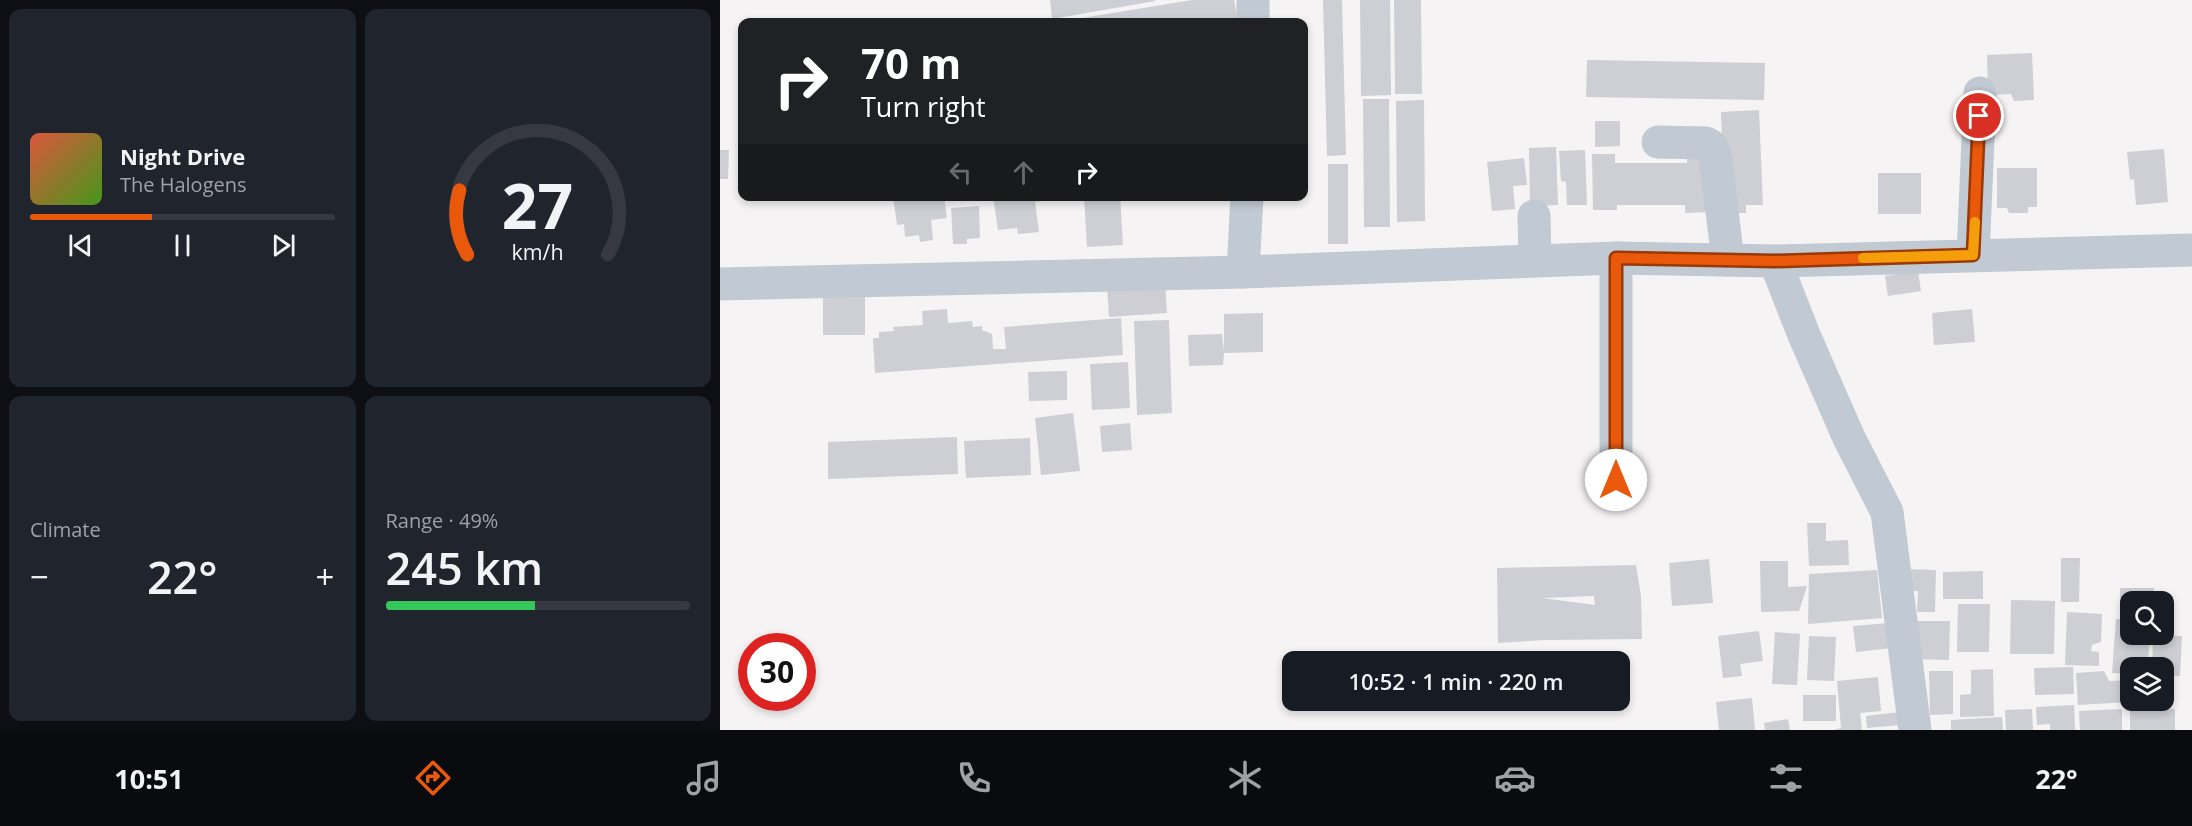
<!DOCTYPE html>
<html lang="en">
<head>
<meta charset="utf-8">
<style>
  :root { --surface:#171b24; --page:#20242c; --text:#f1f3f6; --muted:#9ea1a6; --line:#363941; --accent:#ea580c }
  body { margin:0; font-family:"Open Sans",sans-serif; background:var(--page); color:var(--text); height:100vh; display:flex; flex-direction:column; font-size:22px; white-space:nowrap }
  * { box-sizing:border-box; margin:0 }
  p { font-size:20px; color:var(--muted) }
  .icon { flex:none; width:33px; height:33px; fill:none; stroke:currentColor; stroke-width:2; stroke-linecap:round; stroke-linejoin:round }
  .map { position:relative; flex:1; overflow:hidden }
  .drawer { display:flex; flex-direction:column; gap:9px; padding:9px; background:#0d0f14; width:720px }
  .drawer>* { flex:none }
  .guide { position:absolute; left:18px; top:18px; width:570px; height:183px; border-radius:12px; box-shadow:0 3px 9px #0003; background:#202124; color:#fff; overflow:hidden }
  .controls { position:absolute; left:1400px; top:591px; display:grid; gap:12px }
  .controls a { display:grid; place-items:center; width:54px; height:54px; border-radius:12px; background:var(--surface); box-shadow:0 3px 9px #0003; font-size:30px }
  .speed { position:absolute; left:18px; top:633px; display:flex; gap:12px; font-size:30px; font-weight:700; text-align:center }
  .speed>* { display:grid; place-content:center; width:78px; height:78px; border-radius:50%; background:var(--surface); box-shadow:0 3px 9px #0003; line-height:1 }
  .speed .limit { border:9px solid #d22; background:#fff; color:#111 }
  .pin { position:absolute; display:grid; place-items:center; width:51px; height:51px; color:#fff; margin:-26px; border:3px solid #fff; border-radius:50%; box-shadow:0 2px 6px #0007 }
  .me { position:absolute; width:66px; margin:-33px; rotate:0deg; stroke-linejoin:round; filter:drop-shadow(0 0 4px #0008) }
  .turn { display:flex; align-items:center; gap:21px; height:126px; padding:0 24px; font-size:27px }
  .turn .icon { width:78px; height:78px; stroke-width:2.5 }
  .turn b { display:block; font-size:42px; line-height:51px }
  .lanes { display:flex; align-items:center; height:57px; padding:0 24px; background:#0003; justify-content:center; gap:30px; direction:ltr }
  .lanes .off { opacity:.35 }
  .big { font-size:45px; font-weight:600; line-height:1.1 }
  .drawer .card { flex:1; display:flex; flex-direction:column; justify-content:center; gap:9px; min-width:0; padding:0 21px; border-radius:12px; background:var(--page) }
  .drawer .dial { align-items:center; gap:0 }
  .dial svg { height:156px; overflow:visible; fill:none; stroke:var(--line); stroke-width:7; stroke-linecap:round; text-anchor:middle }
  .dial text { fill:var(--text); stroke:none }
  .song { display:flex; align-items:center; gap:18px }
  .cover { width:72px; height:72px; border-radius:9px; background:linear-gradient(135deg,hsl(10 70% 55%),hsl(100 70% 35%)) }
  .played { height:6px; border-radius:3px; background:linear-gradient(90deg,var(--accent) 40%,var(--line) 40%) }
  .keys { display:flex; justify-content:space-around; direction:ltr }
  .heat { display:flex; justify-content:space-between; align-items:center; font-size:33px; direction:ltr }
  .charge { height:9px; border-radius:4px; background:linear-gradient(90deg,#34c759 49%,var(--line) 0) }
  .drawer .tiles { flex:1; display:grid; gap:9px; grid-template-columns:repeat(2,1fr) }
  .trip { position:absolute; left:562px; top:651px; width:348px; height:60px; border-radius:12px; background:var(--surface); box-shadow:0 3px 9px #0003; font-weight:600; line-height:60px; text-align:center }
  .menu { display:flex; height:96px; justify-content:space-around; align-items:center; background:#090b0e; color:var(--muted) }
  .menu .icon { width:42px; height:42px }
  .menu .on { color:var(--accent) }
  .menu b { font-size:27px; color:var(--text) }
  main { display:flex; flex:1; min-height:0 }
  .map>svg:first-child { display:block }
</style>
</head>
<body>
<main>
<section class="drawer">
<div class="tiles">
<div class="card">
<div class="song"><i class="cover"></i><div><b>Night Drive</b><p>The Halogens</p></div></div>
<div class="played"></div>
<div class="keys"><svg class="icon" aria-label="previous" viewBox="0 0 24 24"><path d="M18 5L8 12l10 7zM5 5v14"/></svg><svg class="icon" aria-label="pause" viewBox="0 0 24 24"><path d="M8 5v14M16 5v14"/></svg><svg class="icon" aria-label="next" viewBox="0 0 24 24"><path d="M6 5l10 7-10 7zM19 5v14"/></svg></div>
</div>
<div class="card dial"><svg viewBox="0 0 100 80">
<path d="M14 69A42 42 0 1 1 86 69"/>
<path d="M14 69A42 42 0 0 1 10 36" stroke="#ea580c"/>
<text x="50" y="56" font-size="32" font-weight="700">27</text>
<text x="50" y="72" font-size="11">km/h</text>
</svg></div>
<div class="card"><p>Climate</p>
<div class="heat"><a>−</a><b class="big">22°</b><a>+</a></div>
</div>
<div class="card"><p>Range · 49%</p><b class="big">245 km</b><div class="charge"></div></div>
</div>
</section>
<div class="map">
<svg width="1472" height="730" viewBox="0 0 1472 730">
  <rect width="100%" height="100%" fill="#f5f3f3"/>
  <g fill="#cdcfd5" fill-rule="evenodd">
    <path d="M330 0H435V1L332 19Z"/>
    <path d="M472 0H514L518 22H338Z"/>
    <path d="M603 0H622L626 155 607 156Z"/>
    <path d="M640 0H670L671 95 641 96Z"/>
    <path d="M674 0H701L702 94H675Z"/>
    <path d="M1312 53 1314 100 1294 101 1291 94 1268 95 1267 55Z"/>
    <path d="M867 60 1045 63 1044 100 866 97Z"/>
    <path d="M643 99H669L670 227H644Z"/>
    <path d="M704 100 705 221 677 222 676 101Z"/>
    <path d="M1039 110 1043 205H1026V213H1014L1004 204 1001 112Z"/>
    <path d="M875 121H900V146L875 147Z"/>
    <path d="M836 147 838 205 810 206 809 148Z"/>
    <path d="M1444 149 1448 202 1416 205 1414 179 1410 180 1407 152Z"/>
    <path d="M0 150H9L8 179H0Z"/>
    <path d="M865 150 867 205H847L846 182 841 181 839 151Z"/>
    <path d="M872 154H895V163H967V159L990 158V212L965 213V205H897V210H873Z"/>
    <path d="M804 158 807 185 793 186 795 209 772 211 767 162Z"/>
    <rect x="608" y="164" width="20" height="80"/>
    <path d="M1277 168H1317V207H1308V213H1289L1287 208H1277Z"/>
    <rect x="1158" y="173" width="43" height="41"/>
    <path d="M173 196H224L227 218 211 220 213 240 200 242 199 235 185 237 184 224 177 225Z"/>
    <path d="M273 196H325L326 200 315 202 319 232 298 234 297 228 278 230Z"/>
    <path d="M364 196H400L403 245 367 247Z"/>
    <path d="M259 206 260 238 247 239V244H233L231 208Z"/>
    <path d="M1198 271 1201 291 1168 296 1165 276Z"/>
    <path d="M445 283 447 313 389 317 387 286Z"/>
    <rect x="103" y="290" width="42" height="45"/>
    <path d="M227 309 228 323 252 321 253 327 262 326V330L272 334 273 349H286L284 327 401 318 403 355 155 373 153 338H159V332L174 331 173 327 203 325 202 311Z"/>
    <path d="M1252 309 1255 342 1214 345 1212 313Z"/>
    <path d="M543 313V352L504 353 503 365 469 366 468 335 502 334 504 351V314Z"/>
    <path d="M449 320 452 413 417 415 414 321Z"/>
    <path d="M408 362 410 408 372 410 370 364Z"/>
    <path d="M347 371V400L309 401 308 372Z"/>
    <path d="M353 413 360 471 321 475 315 418Z"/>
    <path d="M410 423 412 450 382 452 380 426Z"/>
    <path d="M237 437 238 474 108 479V442Z"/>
    <path d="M310 438 311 475 246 478 244 441Z"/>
    <path d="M1087 523H1106V541L1128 540 1129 565 1089 566Z"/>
    <path d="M1341 558H1360L1359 602H1341Z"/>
    <path d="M989 559 993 603 952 606 949 563Z"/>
    <path d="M1040 561H1068V587L1087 586 1079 611 1041 612Z"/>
    <path d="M916 565 921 596 922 639 825 640 778 643 777 568ZM874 596 875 605 822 598Z"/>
    <path d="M1185 569 1216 570 1215 612H1197L1198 591H1184Z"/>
    <path d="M1157 570 1162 618 1088 624 1089 574Z"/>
    <path d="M1263 571V599H1223V572Z"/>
    <path d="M1400 588H1434L1433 602H1410V607H1400Z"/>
    <path d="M1291 600 1335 601 1334 654H1290Z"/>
    <path d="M1238 604H1270L1269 652H1237Z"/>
    <path d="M1347 612 1382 614 1381 642 1372 645 1371 651 1379 652V666L1345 665Z"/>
    <path d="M1396 619 1410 620V634H1424L1423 645H1429L1428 668H1410V674L1392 673Z"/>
    <path d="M1197 621H1230L1229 660 1196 659Z"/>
    <path d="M1169 623 1172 648 1136 652 1133 626Z"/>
    <path d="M1039 631 1043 661 1020 664 1022 676 1003 678 998 636Z"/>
    <path d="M1055 632 1080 634 1077 685 1052 684Z"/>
    <path d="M1433 635 1462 636 1460 676 1443 675V668H1432Z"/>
    <path d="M1089 636 1116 637 1114 681 1087 680Z"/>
    <path d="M1353 667 1354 694 1315 695 1314 668Z"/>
    <path d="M1273 669 1274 716 1240 717V695L1251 694V670Z"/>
    <path d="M1209 671H1233V714L1210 715Z"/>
    <path d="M1384 671 1389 681 1407 680 1409 702 1358 705 1356 673Z"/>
    <path d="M1158 677 1161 711 1140 713 1142 730H1114L1121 728 1117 681Z"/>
    <rect x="1083" y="695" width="33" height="26"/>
    <path d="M1032 698 1035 730H999L996 702Z"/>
    <path d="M661 700H755V704L662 710Z"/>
    <path d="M1354 705 1355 730H1330V724L1317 725 1316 707Z"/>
    <path d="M1410 708 1455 709V730H1410Z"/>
    <path d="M1312 709 1313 730H1286L1285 710Z"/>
    <path d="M1402 709V730H1360L1359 711Z"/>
    <path d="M1180 712 1181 725 1147 728 1146 716Z"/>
    <path d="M1282 717 1283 730H1231V720Z"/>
    <path d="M1068 719 1070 730H1045L1044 723Z"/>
  </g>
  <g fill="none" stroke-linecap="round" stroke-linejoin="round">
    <g stroke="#c1cad2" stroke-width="33">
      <path d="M533 0V22"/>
      <path d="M938 142 986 143 991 146 995 155 1008 260"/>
      <path d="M814 216 815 261"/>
      <path d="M1253 255 1260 93"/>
      <path d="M1055 261 1084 335 1129 438 1167 512 1195 730"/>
      <path d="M523 272 527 196"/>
      <path d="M0 284 523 272 896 258 1055 261 1472 250"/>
      <path d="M896 480V258"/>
    </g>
  </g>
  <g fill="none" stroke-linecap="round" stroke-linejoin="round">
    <g stroke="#983908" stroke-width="15">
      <path id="route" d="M896 480V258L1055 261 1253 255 1259 116"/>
    </g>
    <use href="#route" stroke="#ea580c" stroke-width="10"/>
    <path stroke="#f59e0b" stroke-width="10" d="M1143 258 1253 255 1255 222"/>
  </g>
</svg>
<div class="controls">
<a><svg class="icon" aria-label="search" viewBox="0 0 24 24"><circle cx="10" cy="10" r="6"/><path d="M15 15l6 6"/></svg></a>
<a><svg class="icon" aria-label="layers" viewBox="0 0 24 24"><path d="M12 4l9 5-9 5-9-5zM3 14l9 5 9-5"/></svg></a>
</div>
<div class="speed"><div class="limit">30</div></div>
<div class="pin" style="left:1259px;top:116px;background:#d93025"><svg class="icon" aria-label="arrive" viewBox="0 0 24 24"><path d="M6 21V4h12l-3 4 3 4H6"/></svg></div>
<svg class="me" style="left:896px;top:480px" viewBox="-20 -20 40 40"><circle r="19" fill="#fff"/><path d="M0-13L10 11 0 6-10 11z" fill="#ea580c"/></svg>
<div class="trip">10:52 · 1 min · 220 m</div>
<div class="guide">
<div class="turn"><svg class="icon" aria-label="right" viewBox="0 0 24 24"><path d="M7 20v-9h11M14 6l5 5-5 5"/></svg><div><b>70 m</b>Turn right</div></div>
<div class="lanes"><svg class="icon off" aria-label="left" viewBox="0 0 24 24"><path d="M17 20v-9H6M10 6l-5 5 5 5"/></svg><svg class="icon off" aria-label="ahead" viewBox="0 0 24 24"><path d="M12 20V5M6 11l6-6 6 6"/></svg><svg class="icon" aria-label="right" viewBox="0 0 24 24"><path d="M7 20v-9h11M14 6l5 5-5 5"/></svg></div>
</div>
</div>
</main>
<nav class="menu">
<b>10:51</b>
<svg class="icon on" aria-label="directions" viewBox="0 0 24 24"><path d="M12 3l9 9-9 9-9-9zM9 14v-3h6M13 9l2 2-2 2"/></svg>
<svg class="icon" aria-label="music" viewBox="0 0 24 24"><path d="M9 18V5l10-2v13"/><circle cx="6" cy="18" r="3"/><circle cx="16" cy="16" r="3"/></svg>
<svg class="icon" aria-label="phone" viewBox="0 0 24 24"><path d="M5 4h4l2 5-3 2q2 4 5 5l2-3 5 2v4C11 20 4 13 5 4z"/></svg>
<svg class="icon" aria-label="climate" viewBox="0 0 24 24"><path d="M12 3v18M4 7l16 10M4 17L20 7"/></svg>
<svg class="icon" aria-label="car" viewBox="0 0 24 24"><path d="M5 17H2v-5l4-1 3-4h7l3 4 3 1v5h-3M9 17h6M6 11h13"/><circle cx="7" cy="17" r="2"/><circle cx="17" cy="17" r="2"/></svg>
<svg class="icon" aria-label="filters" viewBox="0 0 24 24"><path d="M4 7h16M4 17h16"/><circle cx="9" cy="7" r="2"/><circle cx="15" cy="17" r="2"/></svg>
<b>22°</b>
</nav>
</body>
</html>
